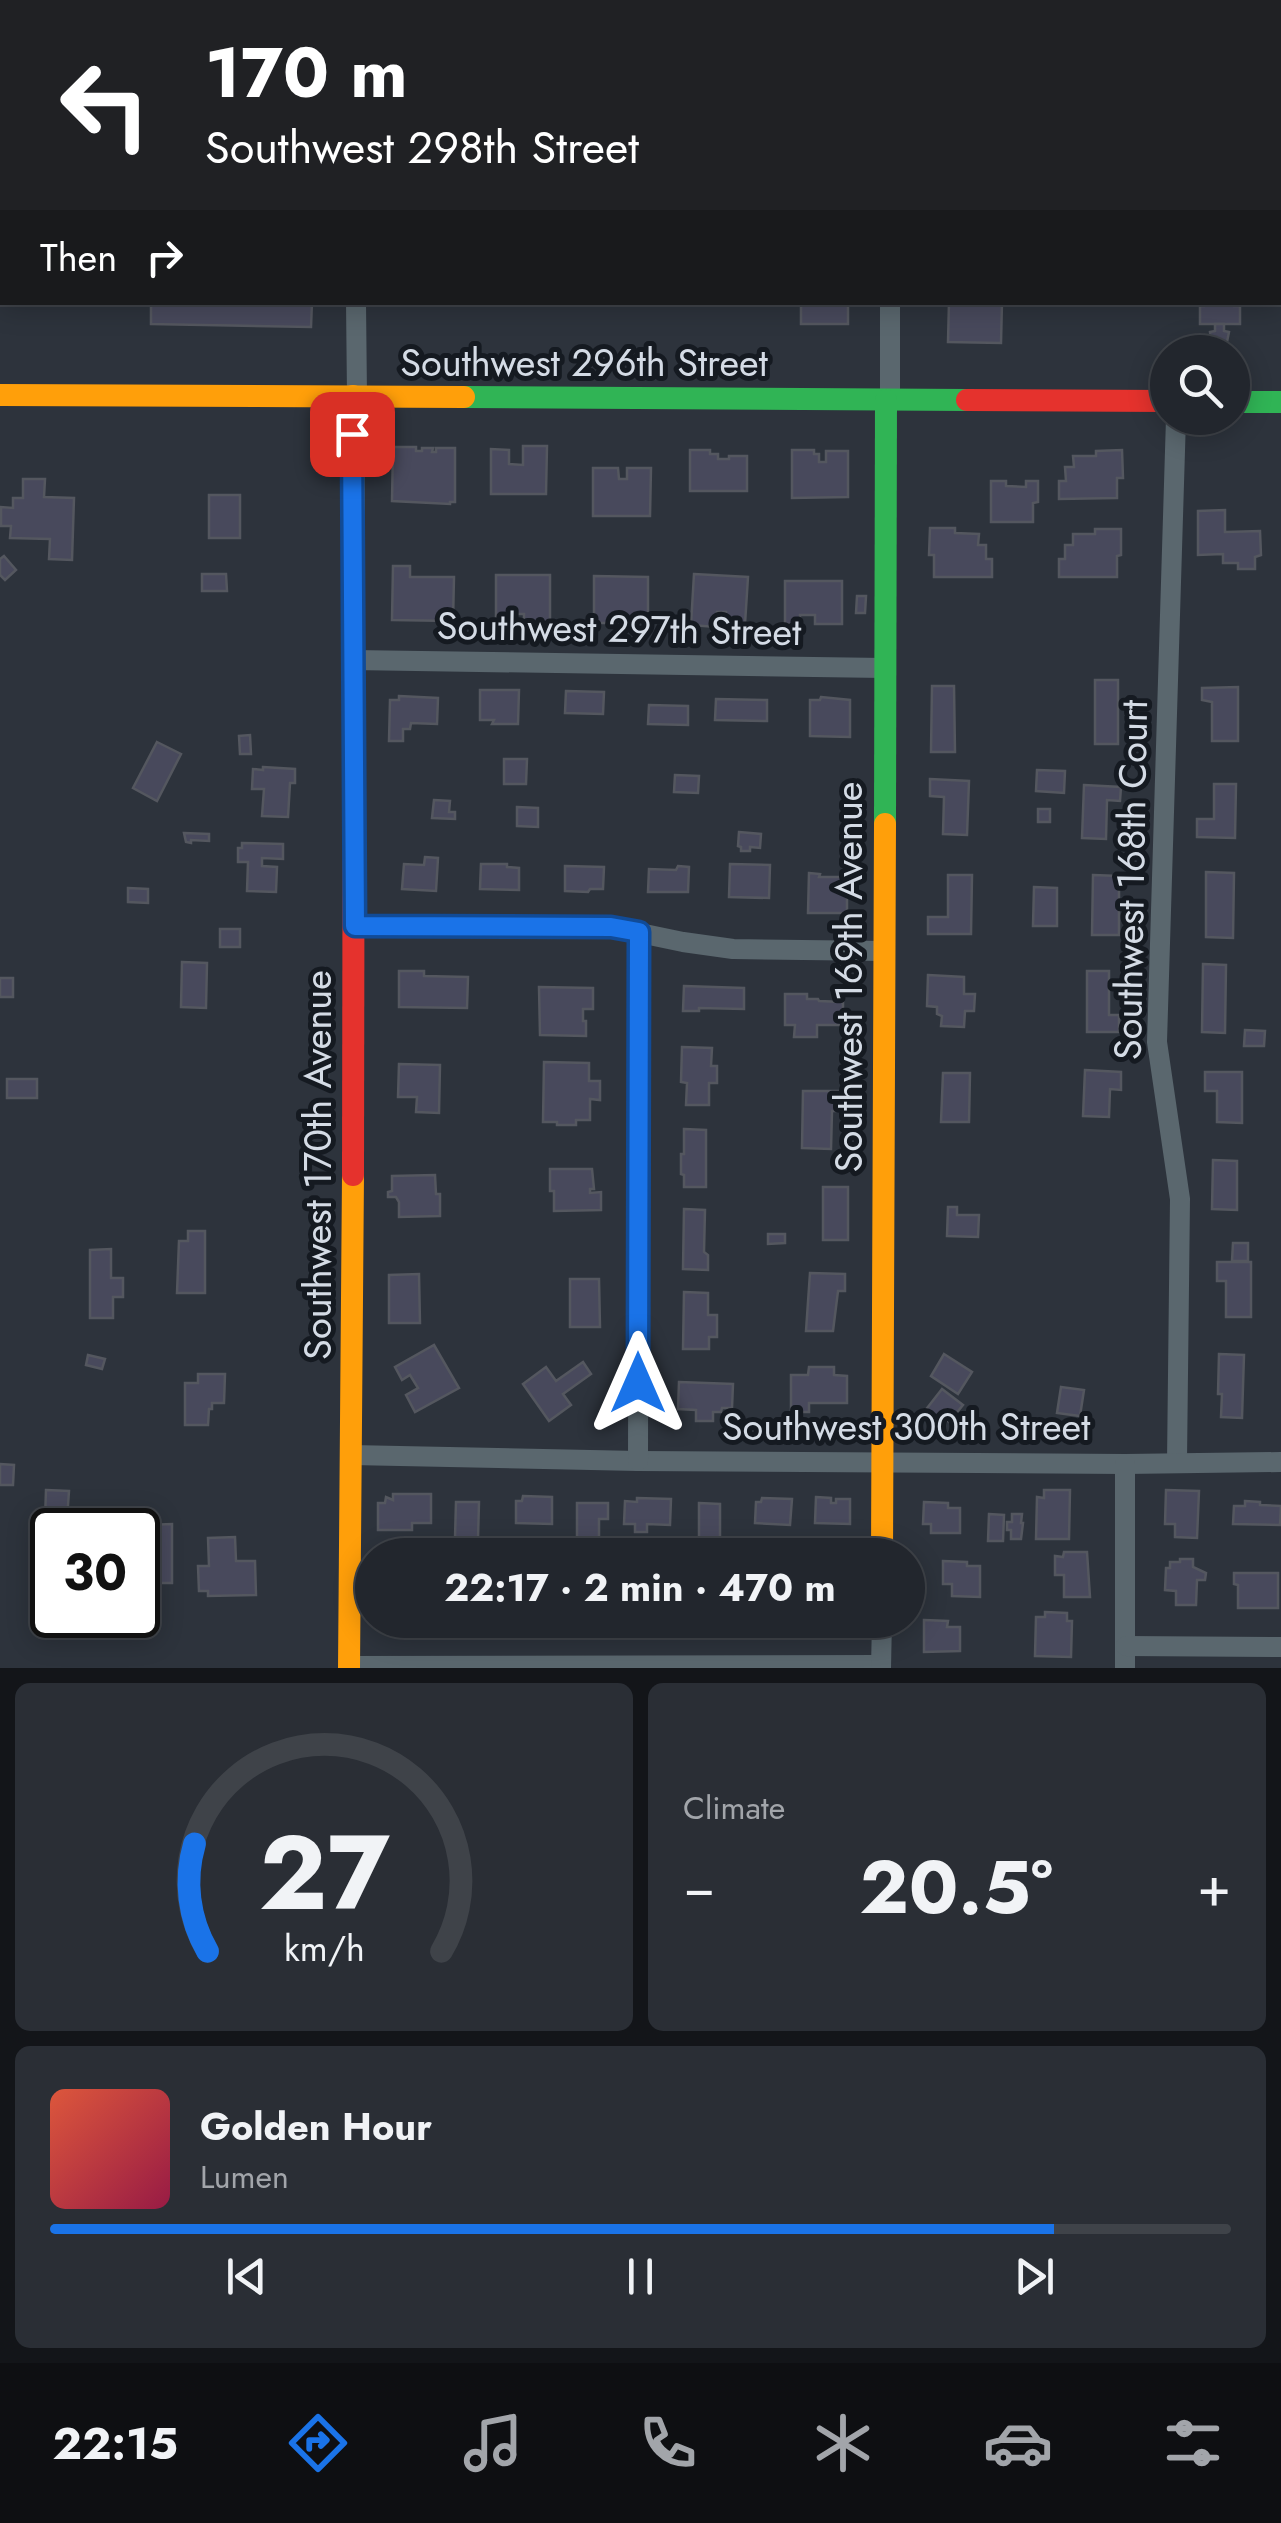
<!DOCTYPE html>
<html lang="en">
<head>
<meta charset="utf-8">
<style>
  :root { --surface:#22262d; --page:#2a2e35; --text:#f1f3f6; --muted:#a2a5aa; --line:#3f4349; --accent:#1a73e8 }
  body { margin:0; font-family:Jost,sans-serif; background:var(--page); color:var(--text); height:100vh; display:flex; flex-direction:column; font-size:38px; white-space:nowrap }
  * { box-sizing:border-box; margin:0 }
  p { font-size:32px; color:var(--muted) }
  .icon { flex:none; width:55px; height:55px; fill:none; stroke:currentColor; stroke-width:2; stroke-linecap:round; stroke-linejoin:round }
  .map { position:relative; height:1668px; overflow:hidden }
  .drawer { display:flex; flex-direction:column; gap:15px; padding:15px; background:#131519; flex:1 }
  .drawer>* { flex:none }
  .top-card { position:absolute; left:0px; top:0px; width:1282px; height:305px; box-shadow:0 5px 25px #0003,0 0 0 2px var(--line); background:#202124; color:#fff; overflow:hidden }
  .fabs { position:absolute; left:1150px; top:335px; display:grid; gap:20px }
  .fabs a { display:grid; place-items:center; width:100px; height:100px; border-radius:50%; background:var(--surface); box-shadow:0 5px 25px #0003,0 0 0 2px var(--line); font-size:50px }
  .speed { position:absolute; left:30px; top:1508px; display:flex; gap:20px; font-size:50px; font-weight:700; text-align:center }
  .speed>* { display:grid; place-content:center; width:130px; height:130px; border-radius:50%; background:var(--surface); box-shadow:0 5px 25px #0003,0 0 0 2px var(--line); line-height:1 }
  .speed .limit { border:5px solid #111; border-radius:15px; background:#fff; color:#111 }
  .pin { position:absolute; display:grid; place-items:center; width:85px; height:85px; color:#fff; margin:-42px; border-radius:20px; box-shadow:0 5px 15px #0006 }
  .me { position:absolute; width:110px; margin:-55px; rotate:0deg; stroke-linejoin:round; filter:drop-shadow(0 0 8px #0008) }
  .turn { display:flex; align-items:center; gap:35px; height:210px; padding:0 40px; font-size:45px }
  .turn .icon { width:130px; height:130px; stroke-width:2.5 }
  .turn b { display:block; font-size:70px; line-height:85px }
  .then { display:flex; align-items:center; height:95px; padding:0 40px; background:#0003; gap:20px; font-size:38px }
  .big { font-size:75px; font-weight:700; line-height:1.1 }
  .drawer .tile { flex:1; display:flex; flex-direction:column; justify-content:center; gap:15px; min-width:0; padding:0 35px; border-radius:15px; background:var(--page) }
  .drawer .dial { align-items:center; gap:0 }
  .dial svg { height:260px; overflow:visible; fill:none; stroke:var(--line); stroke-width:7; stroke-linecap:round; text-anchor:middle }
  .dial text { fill:var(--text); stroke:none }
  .song { display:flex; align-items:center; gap:30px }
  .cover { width:120px; height:120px; border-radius:15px; background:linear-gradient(135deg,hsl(10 70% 55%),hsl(340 70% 35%)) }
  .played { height:10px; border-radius:5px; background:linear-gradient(90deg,var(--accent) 85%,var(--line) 85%) }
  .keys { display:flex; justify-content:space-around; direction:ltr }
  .heat { display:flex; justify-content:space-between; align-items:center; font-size:55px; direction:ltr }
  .drawer .tiles { flex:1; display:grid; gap:15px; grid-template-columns:1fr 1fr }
  .tile:last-child { grid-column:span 2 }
  .trip { position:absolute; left:355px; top:1538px; width:570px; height:100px; border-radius:50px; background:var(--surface); box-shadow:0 5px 25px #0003,0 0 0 2px var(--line); font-weight:700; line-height:100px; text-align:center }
  .menu { display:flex; height:160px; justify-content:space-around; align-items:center; background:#0e0f12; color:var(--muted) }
  .menu .icon { width:70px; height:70px }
  .menu .current { color:var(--accent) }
  .menu b { font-size:45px; color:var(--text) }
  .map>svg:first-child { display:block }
</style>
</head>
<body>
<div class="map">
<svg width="1281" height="1668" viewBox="0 0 1281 1668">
  <rect width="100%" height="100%" fill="#2d333c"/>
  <g fill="#48495c" stroke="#54575f" stroke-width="2.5">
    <path d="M151 302H312L311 327 151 324Z"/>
    <rect x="801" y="302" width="47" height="22"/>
    <path d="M949 302H1002L1001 343 948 342Z"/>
    <path d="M1204 302H1234V306H1240V324H1200V306H1204Z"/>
    <path d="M1215 324H1224V331L1229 332 1227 342 1211 341 1210 332 1215 331Z"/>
    <path d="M523 446H547L546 494H491V449L509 450V464L523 465Z"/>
    <path d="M393 447H416V451H422V448H433L432 452H436V448H455V502H450V504L392 501Z"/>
    <path d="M690 450H710V454H718V459H729V456H747V491H690Z"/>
    <path d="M792 450H814V454H819V462H826V451H848V497L792 498Z"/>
    <path d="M1122 450 1123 478H1117V498L1059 499V481H1066L1065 467H1074L1073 456H1096V451Z"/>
    <path d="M593 468H618L619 479H627V468H651L650 516H593Z"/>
    <path d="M23 479H45L44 497 74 498 72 560 49 559 50 539 10 538 11 526H1V507L13 508V498H23Z"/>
    <path d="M991 481H1006V486L1026 487V481H1038V502L1033 503V522H991Z"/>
    <rect x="209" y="495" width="31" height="43"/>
    <path d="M1225 510V532L1260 531 1261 555 1255 557V569H1238V563H1223V554L1198 555V511Z"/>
    <path d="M930 528H955V533L979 534 978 545H986V559H992V577H934V555H929Z"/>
    <path d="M1095 529H1121V555L1117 556V577H1059V559H1065V545H1073V534H1095Z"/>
    <path d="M4 556 16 570 5 580 0 575V559Z"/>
    <path d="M393 566H410V577H454L453 621 392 620Z"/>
    <path d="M202 574H226L227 591H202Z"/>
    <path d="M694 574 748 577 745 624 726 623V612H717L716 627 691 625Z"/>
    <path d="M496 575H550V624H532V621L524 620V614H516V623H496Z"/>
    <path d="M594 576 648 577V622L615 618V623H594Z"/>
    <path d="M785 581H842V624H815V615H800V624H785Z"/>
    <path d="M857 596H866L865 613H856Z"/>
    <rect x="1095" y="680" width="23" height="64"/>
    <path d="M932 686H954L955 752H931Z"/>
    <path d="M1238 687V741H1212V702L1202 700V688Z"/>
    <path d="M480 690H519L518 724H492L494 720H480Z"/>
    <path d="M566 691 604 692 603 714 565 713Z"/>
    <path d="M399 696 438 698 437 724 411 723 410 729H403V741H389L390 700H399Z"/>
    <path d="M821 697 850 700V737L810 736V700H820Z"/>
    <path d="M716 699 767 700V721L715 720Z"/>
    <path d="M649 705 688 706V725L648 724Z"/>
    <path d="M250 735 251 754H240L239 736Z"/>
    <path d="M157 742 181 754 157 801 133 788Z"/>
    <path d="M504 759H527L526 784H504Z"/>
    <path d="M263 767 295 769V783H290L288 817 262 816 264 789H252L253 769 263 770Z"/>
    <path d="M1037 770 1065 771 1064 793 1036 791Z"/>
    <path d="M675 775 699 776 698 793 674 792Z"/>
    <path d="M930 779 969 781 967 835 943 834 944 797 930 796Z"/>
    <path d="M1214 784H1236L1235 838 1197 837V819H1214Z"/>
    <path d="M1084 785 1121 787 1120 801 1107 800 1106 839 1082 838Z"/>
    <path d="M434 800 450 801 449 812H455V819L432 818Z"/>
    <path d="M517 807 538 808V827L517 826Z"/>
    <rect x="1038" y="809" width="12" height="13"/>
    <path d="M739 832 761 834 760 848 750 847V851H741V847L738 846Z"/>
    <path d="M184 833 209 834V841L191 840V843L186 842Z"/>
    <path d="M242 843 283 844V859L262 858V866L277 867 276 892 247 891 248 862H238V848H242Z"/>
    <path d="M425 857 438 858 436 891 402 889 404 864 424 865Z"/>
    <path d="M481 864H507V867L519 868V890L480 889Z"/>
    <path d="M730 864 770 865 769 898 729 897Z"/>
    <path d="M565 866 604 867 603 889H590L588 892 565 891Z"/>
    <path d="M678 866 689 867 688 892H648L649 869 676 870Z"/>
    <path d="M1206 872 1234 873 1233 938 1206 937Z"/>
    <path d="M809 873 820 874 819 877H847V913H808Z"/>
    <path d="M948 875H972L971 934H928V917H948Z"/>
    <path d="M1093 875 1119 876V935H1092Z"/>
    <path d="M1034 887 1057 888V926H1033Z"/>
    <path d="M128 888 148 889V903L128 902Z"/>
    <rect x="220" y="929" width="20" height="18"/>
    <path d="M182 962 207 963 206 1008 181 1007Z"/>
    <path d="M1203 964 1226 965 1225 1033 1202 1032Z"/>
    <path d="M399 971H424V976L468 977 467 1008 399 1007Z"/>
    <path d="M1087 971H1109V1015H1119V1032H1087Z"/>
    <path d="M928 975 964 977V994H975L974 1011H965L964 1027 941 1026 942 1016 937 1014V1007L927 1006Z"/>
    <rect x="0" y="978" width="13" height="19"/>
    <path d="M684 986 744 988V1009L699 1008V1011H683Z"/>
    <path d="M539 987 593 988V1009H583V1021H586V1036L540 1035Z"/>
    <path d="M785 994H807V999H818L819 1001 843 1002V1025H817V1037H794L795 1025H785Z"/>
    <path d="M1245 1030 1265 1031 1264 1046H1244Z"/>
    <path d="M682 1047 712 1048 711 1066H717V1083H709V1105H686L687 1083 681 1082Z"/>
    <path d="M544 1062 589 1063V1081H600V1100L590 1099V1120H576V1125H557V1122H543Z"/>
    <path d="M399 1064 440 1065 439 1113 416 1112 417 1097H398Z"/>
    <path d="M1085 1070 1121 1072V1090L1110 1089 1109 1117 1083 1116Z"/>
    <path d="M1205 1072H1242V1123L1217 1122V1091H1205Z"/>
    <path d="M943 1073H970L969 1122H941Z"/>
    <rect x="7" y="1079" width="30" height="19"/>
    <path d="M803 1091H839V1111H832L831 1149 802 1148Z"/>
    <path d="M684 1129 706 1130V1187H684V1175L681 1174V1154H684Z"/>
    <path d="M1213 1160 1237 1161V1210L1212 1209Z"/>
    <path d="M550 1169H592L594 1189H590V1193L601 1192V1210L554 1211V1191H550Z"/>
    <path d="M435 1175 436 1194H440V1216L399 1217V1202L396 1197H388V1192L392 1191V1176Z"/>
    <rect x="823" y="1187" width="25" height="53"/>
    <path d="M948 1207H957V1215H979L978 1237 947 1236Z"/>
    <path d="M684 1209 705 1210 704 1252 708 1255V1270L683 1269Z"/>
    <path d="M188 1231H205V1293H177L179 1241H188Z"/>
    <path d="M768 1234H785V1243L768 1244Z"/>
    <path d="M1233 1243H1248V1261H1232Z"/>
    <path d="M111 1249V1278H123V1297H113V1318H90V1250Z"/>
    <path d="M1217 1262H1251V1317H1226V1281H1217Z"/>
    <path d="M810 1273 845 1274V1291H838L833 1331H806Z"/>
    <path d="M419 1274 420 1323H389V1275Z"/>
    <path d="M570 1279H599L600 1327H570Z"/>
    <path d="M684 1292 708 1293V1315H717V1337H709V1349H683Z"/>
    <path d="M434 1345 459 1388 415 1412 406 1395 418 1388 410 1375 402 1380 395 1367Z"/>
    <path d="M944 1354 972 1372 958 1394 931 1376Z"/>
    <path d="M1219 1354 1244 1355 1242 1418 1221 1417 1222 1394H1218Z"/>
    <path d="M88 1355 105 1359 102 1369 86 1365Z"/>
    <path d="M583 1362 591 1374 563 1394 571 1405 549 1421 523 1384 546 1367 556 1381Z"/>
    <path d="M809 1367H834V1375L847 1376V1403H809V1412H791V1375H808Z"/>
    <path d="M198 1374H225L224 1403H212V1409H209L208 1425H185V1383H198Z"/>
    <path d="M679 1382 733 1384 732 1408H722L721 1412H713V1421H696V1410L678 1409Z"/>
    <path d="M1061 1387 1084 1390 1080 1416 1057 1413Z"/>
    <path d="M942 1389 963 1405 949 1422 941 1415 936 1421 924 1412Z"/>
    <path d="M0 1464 14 1465 13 1485H0Z"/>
    <path d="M46 1490 69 1491 67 1520 45 1519Z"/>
    <path d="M1044 1490H1070L1069 1539H1036L1037 1497 1044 1498Z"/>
    <path d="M1166 1490 1199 1491 1197 1538 1175 1537V1524H1165Z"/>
    <path d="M393 1494H431V1523H412V1530H378V1503H385L386 1497 393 1500Z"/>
    <path d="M523 1496 552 1497V1524L516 1523V1501H522Z"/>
    <path d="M816 1497 831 1498V1503H836V1499H850V1524L815 1523Z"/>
    <path d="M637 1498 671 1499 670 1525 647 1524V1532H635V1524H624L625 1501 637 1502Z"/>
    <path d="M762 1498 792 1499 790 1525 755 1523 756 1502H761Z"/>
    <path d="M1245 1501 1260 1502V1505L1281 1506 1280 1525 1233 1524 1234 1506H1245Z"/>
    <path d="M456 1502H479L478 1539 455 1538Z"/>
    <path d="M924 1502 948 1503V1508H960V1533H931V1524H923Z"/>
    <path d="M577 1503H608V1519H599V1538H577Z"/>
    <path d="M699 1503 720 1504V1539L699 1538Z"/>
    <path d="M989 1514 1004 1515 1003 1541H988Z"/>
    <path d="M1012 1514H1022L1021 1523H1023L1021 1539H1011V1530H1007V1522H1012Z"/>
    <path d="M172 1524V1583H147V1525Z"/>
    <path d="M235 1537 236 1561H255L256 1595 208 1596V1591H199L198 1566H209L208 1538Z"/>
    <path d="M1064 1552H1087L1090 1597H1064V1575H1055V1556L1063 1557Z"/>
    <path d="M1180 1559H1193V1567L1206 1573 1205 1580H1197L1196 1605H1176V1591L1165 1590 1166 1568H1170V1562H1180Z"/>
    <path d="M943 1561 967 1562V1566H980V1597L952 1596V1584H943Z"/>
    <path d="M1234 1573H1278V1608H1238V1585L1234 1584Z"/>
    <path d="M1045 1612 1067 1613V1621H1072L1071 1657 1035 1656 1036 1617H1045Z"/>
    <path d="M396 1620H430V1626L396 1625Z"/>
    <path d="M455 1620H490V1625L455 1626Z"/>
    <rect x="695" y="1620" width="35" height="7"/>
    <rect x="805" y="1620" width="45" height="9"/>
    <path d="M924 1620 948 1621 947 1627H960V1651L924 1652Z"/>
  </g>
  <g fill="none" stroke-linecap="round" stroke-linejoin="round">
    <g stroke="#5a676e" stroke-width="20">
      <path d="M355 0V2"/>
      <path d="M890 0V2"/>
      <path d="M1276 2V0"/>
      <path d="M356 302 357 396"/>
      <path d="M890 400V302"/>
      <path d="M1176 418 1157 1042 1180 1199 1177 1462"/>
      <path d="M352 660 884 668"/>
      <path d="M355 926 611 927 683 942 733 949 885 951"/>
      <path d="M351 1455 638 1461 1125 1464 1281 1462"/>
      <path d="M638 1461 639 932"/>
      <path d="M1125 1464V1668"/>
      <path d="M1126 1646 1281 1647"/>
      <path d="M349 1666 881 1665"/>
      <path d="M881 1668 882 1620"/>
    </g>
    <g stroke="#30b455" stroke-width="22">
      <path d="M464 397 967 400"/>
      <path d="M1232 402H1281"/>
      <path d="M885 824 886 400"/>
    </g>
    <g stroke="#ff9f0a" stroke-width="22">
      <path d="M0 395 464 397"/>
      <path d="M353 396 354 587"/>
      <path d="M882 1555 885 824"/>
      <path d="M349 1668 353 1175"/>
    </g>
    <g stroke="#e5322d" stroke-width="22">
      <path d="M967 400 1168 401"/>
      <path d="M353 1175 354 587"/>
    </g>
  </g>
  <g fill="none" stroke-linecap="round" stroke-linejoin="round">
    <g stroke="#114b97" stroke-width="25">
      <path id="route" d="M352 434 355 926 611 927 639 932 638 1383"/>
    </g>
    <use href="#route" stroke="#1a73e8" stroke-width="18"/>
  </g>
  <g text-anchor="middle" stroke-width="10" stroke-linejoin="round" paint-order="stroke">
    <g font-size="38" fill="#d4dbe5" stroke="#151a21">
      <text x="584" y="376">Southwest 296th Street</text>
      <text transform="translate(619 629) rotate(1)" y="13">Southwest 297th Street</text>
      <text transform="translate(1131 880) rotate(-89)" y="13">Southwest 168th Court</text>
      <text transform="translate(849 977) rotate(-90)" y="13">Southwest 169th Avenue</text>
      <text transform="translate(318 1165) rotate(-90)" y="13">Southwest 170th Avenue</text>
      <text x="906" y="1440">Southwest 300th Street</text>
    </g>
  </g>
</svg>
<div class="fabs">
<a><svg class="icon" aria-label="search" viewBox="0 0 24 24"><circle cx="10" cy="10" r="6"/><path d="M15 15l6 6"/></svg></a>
</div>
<div class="speed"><div class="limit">30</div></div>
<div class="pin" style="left:352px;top:434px;background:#d93025"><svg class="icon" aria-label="arrive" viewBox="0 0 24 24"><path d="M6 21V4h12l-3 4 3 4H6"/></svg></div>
<svg class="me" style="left:638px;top:1383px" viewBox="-20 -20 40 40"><path d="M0-17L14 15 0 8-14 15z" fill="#1a73e8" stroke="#fff" stroke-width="4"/></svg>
<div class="trip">22:17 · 2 min · 470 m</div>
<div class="top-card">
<div class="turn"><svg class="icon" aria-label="left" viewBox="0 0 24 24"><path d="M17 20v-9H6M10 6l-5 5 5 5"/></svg><div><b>170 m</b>Southwest 298th Street</div></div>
<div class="then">Then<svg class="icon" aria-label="right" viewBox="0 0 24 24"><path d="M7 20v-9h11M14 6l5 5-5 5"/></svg></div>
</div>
</div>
<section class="drawer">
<div class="tiles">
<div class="tile dial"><svg viewBox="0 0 100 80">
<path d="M14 69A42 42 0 1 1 86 69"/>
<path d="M14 69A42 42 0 0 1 10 36" stroke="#1a73e8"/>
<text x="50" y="56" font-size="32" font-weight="700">27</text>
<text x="50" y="72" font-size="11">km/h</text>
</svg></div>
<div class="tile"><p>Climate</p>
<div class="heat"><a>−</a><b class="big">20.5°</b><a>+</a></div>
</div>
<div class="tile">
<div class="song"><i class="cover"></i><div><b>Golden Hour</b><p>Lumen</p></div></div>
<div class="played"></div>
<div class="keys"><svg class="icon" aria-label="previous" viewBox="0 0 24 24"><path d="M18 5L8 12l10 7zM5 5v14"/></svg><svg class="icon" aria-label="pause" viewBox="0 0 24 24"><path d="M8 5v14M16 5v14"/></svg><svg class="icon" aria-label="next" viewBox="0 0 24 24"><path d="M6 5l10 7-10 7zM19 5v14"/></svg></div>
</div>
</div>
</section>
<nav class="menu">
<b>22:15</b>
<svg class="icon current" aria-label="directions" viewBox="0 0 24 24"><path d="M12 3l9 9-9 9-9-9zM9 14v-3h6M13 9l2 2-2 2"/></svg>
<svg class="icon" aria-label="music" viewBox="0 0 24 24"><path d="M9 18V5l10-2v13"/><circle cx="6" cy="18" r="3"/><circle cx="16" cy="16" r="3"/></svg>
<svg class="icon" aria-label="phone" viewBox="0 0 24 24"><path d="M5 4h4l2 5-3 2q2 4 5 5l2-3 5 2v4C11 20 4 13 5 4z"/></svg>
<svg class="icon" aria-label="climate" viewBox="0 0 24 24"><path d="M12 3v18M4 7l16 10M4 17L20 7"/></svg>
<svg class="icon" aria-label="car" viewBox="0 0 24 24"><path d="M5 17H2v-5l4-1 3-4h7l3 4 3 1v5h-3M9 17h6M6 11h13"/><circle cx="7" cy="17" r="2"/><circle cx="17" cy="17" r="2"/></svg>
<svg class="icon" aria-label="filters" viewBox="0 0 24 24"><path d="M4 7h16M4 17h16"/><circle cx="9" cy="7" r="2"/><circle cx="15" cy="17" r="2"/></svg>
</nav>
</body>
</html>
